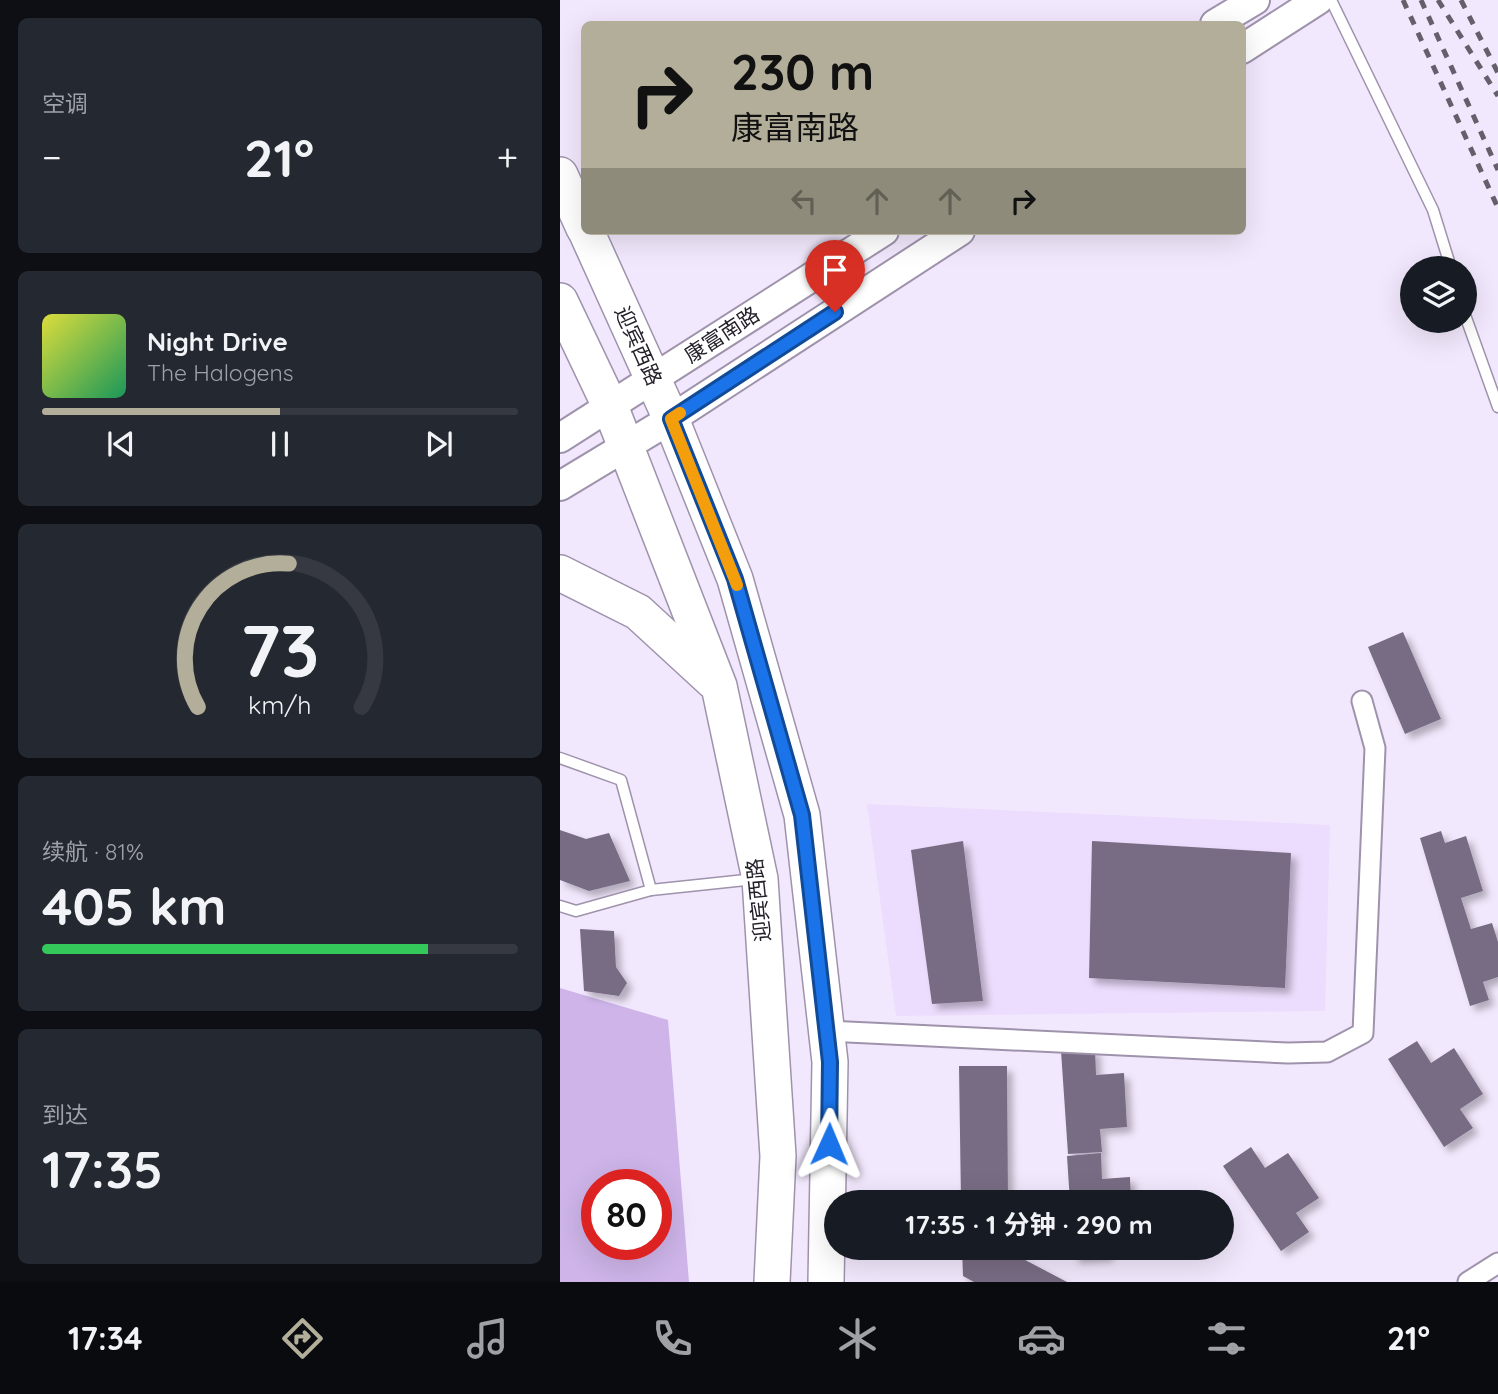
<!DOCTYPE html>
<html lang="zh">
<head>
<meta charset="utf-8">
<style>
  :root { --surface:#171b24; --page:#242831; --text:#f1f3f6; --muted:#9ea1a6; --line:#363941; --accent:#b2ae99 }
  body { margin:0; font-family:Quicksand,"Noto Sans SC",sans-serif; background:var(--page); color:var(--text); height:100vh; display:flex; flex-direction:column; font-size:26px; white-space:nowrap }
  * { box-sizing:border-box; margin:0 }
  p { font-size:23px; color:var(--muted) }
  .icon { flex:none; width:38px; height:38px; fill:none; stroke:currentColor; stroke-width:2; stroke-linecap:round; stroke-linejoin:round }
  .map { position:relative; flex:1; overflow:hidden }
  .drawer { display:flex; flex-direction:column; gap:18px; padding:18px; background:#0d0f14; width:560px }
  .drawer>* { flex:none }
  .guide { position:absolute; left:21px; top:21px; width:665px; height:214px; border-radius:10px; box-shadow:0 7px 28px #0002; background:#b2ae99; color:#111; overflow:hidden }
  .controls { position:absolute; left:840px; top:256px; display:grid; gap:14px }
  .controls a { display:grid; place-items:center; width:77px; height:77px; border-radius:50%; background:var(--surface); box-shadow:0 7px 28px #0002; font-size:35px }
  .speed { position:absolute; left:21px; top:1169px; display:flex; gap:14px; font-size:35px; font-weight:700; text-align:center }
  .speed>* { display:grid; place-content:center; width:91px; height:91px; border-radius:50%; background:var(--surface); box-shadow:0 7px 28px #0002; line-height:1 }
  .speed .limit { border:10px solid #d22; background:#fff; color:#111 }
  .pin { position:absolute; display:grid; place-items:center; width:60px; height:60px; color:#fff; margin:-72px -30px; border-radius:50% 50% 50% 0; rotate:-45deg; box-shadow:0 0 7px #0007 }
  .pin .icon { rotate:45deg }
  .me { position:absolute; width:77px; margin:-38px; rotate:1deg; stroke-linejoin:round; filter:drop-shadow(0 0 5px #0008) }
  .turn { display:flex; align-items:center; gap:24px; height:147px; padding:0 35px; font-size:32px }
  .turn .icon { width:91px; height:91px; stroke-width:2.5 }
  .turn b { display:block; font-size:49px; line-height:60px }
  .lanes { display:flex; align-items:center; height:66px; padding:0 35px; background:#0003; justify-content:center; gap:35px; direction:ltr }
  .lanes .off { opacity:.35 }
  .big { font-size:52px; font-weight:700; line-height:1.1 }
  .drawer .widget { flex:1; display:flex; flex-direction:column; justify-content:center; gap:10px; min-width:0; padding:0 24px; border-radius:10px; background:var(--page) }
  .drawer .dial { align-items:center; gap:0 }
  .dial svg { height:182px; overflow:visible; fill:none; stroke:var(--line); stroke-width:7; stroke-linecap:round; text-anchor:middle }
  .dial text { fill:var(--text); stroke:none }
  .song { display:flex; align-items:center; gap:21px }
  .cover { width:84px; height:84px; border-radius:10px; background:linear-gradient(135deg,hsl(60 70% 55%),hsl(150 70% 35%)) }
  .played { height:7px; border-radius:4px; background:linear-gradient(90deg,var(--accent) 50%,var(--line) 50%) }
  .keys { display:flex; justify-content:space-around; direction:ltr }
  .heat { display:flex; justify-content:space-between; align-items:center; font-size:38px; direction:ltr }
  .charge { height:10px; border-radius:5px; background:linear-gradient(90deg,#34c759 81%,var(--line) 0) }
  .trip { position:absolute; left:264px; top:1190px; width:410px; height:70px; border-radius:35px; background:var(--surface); box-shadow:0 7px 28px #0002; font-weight:700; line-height:70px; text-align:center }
  .tabs { display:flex; height:112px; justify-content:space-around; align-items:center; background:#090b0e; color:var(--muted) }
  .tabs .icon { width:49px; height:49px }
  .tabs .selected { color:var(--accent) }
  .tabs b { font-size:32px; color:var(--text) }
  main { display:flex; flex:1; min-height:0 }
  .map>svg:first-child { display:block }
</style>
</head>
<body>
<main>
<section class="drawer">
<div class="widget"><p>空调</p>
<div class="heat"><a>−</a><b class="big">21°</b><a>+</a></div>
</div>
<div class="widget">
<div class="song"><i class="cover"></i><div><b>Night Drive</b><p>The Halogens</p></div></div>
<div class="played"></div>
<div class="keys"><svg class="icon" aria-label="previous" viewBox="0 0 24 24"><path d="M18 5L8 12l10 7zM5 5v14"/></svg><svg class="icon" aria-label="pause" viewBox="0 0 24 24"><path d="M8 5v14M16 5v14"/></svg><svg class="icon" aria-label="next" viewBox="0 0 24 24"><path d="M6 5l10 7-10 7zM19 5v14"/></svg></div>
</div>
<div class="widget dial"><svg viewBox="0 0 100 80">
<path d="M14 69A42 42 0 1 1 86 69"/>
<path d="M14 69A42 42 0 0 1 54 6" stroke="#b2ae99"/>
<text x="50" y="56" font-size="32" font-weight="700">73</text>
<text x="50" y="72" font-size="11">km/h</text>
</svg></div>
<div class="widget"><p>续航 · 81%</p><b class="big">405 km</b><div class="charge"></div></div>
<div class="widget"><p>到达</p><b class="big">17:35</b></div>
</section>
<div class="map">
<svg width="938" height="1282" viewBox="0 0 938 1282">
  <defs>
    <filter id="shadow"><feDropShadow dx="5.5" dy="5.5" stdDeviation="3.5" flood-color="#0004"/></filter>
  </defs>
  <rect width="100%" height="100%" fill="#f2e8fd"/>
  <path fill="#ecdcfd" d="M307 804 770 825 765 1011 336 1016Z"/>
  <path fill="#ceb4e9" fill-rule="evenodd" d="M0 988 108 1020 129 1282H0ZM37 1185H96V1244H37Z"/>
  <g fill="#786c84" filter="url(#shadow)">
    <path d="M843 632 881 719 845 734 808 647Z"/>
    <path d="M0 830 26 839 49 833 70 881 29 891 0 880Z"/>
    <path d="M881 831 885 843 906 836 923 891 901 898 911 929 932 923 938 942V977L923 982 929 1000 910 1006 860 838Z"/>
    <path d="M403 841 423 1001 372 1004 351 850Z"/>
    <path d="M532 841 731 853 725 988 529 978Z"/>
    <path d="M20 929 54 931 56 967 67 983 59 996 24 991Z"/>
    <path d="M857 1041 871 1063 894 1048 923 1094 900 1109 913 1128 884 1147 828 1059Z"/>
    <path d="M535 1049 536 1075 564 1073 567 1127 540 1129 542 1152 508 1154 501 1051Z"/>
    <path d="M399 1066H447L448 1202H401Z"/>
    <path d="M691 1147 705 1168 728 1153 759 1198 736 1213 749 1232 721 1251 663 1166Z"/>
    <path d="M541 1153 542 1179 570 1177 571 1202H510L507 1156Z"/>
    <path d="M402 1248H448V1251L507 1282H414L403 1276Z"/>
    <path d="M513 1248H547L548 1256 514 1258Z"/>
  </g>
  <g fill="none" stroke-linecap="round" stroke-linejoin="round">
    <g stroke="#9f93ac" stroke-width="13">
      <g id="lane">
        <path d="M771 0 873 210 891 268"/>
        <path d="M905 315 938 407"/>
        <path d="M0 758 61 780 91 890"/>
        <path d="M0 906 16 911 91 890 195 879"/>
      </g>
    </g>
    <g stroke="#9f93ac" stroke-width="23">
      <g id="street">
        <path d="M267 1031 728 1053 767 1052 803 1033 815 748 802 701"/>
        <path d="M908 1282 938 1263"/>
      </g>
    </g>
    <g stroke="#9f93ac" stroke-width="32">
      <g id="secondary">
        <path d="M655 24 695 0"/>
        <path d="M682 49 758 0"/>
        <path d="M0 438 324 231"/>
        <path d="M0 486 111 419 400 231"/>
      </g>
    </g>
    <g stroke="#9f93ac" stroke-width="38">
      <g id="highway">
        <path d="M0 175 24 228"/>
        <path d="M26 231 111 419 175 579 242 815 270 1062 266 1282"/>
        <path d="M0 301 50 406 159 686 200 879 218 1156 212 1282"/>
        <path d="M0 573 78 612 153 681"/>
      </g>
    </g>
    <use href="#lane" stroke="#fff" stroke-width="10"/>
    <use href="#street" stroke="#fff" stroke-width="19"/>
    <use href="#secondary" stroke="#fff" stroke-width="28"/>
    <use href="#highway" stroke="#fff" stroke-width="35"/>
    <g stroke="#655f6c" stroke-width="5" stroke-dasharray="9 9" stroke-linecap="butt">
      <path d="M843 0 938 208"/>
      <path d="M861 0 938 170"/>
      <path d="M878 0 938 96"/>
      <path d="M901 0 938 73"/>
    </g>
  </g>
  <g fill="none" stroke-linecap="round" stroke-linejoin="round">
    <g stroke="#114b97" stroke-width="18">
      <path id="route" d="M269 1144 270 1062 242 815 175 579 111 419 275 312"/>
    </g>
    <use href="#route" stroke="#1a73e8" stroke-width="12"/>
    <path stroke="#f59e0b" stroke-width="12" d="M120 413 111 419 177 585"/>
  </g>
  <g text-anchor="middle" stroke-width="5" stroke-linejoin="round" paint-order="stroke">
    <g font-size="21" fill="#25212a" stroke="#fff">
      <text transform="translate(162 335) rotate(-33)" y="7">康富南路</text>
      <text transform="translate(78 346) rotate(66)" y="7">迎宾西路</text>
      <text transform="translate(199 900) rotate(-96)" y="7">迎宾西路</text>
    </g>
  </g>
</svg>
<div class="controls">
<a><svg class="icon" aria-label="layers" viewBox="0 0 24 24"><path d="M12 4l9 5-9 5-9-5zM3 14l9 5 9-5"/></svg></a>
</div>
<div class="speed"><div class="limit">80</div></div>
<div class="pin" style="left:275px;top:312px;background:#d93025"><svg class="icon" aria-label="arrive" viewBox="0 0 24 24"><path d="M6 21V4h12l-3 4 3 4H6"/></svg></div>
<svg class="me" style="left:269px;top:1144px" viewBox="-20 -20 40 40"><path d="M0-17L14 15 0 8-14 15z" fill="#1a73e8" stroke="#fff" stroke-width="4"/></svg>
<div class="trip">17:35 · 1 分钟 · 290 m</div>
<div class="guide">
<div class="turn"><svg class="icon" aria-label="right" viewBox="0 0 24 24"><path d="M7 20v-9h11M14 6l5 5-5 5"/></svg><div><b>230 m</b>康富南路</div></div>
<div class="lanes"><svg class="icon off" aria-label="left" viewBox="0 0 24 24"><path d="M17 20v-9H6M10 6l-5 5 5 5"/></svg><svg class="icon off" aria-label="ahead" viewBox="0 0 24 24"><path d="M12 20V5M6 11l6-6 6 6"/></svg><svg class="icon off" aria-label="ahead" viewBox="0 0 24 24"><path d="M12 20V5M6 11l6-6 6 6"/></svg><svg class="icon" aria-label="right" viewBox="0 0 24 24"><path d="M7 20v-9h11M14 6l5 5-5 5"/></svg></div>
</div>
</div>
</main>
<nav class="tabs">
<b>17:34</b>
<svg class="icon selected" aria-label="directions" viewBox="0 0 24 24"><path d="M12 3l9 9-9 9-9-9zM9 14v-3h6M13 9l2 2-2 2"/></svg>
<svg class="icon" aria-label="music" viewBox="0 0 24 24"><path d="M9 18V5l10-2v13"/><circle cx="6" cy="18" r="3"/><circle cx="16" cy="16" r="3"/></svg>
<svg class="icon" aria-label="phone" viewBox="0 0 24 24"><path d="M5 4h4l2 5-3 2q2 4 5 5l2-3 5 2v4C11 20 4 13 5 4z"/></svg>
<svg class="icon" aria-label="climate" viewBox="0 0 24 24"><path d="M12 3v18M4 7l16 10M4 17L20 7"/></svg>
<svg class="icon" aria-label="car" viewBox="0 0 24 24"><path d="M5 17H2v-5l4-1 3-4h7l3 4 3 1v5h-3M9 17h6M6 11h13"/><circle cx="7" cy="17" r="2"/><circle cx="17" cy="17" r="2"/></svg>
<svg class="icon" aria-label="filters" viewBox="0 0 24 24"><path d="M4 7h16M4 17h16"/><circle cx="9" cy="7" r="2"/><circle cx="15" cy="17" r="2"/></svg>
<b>21°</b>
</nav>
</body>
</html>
